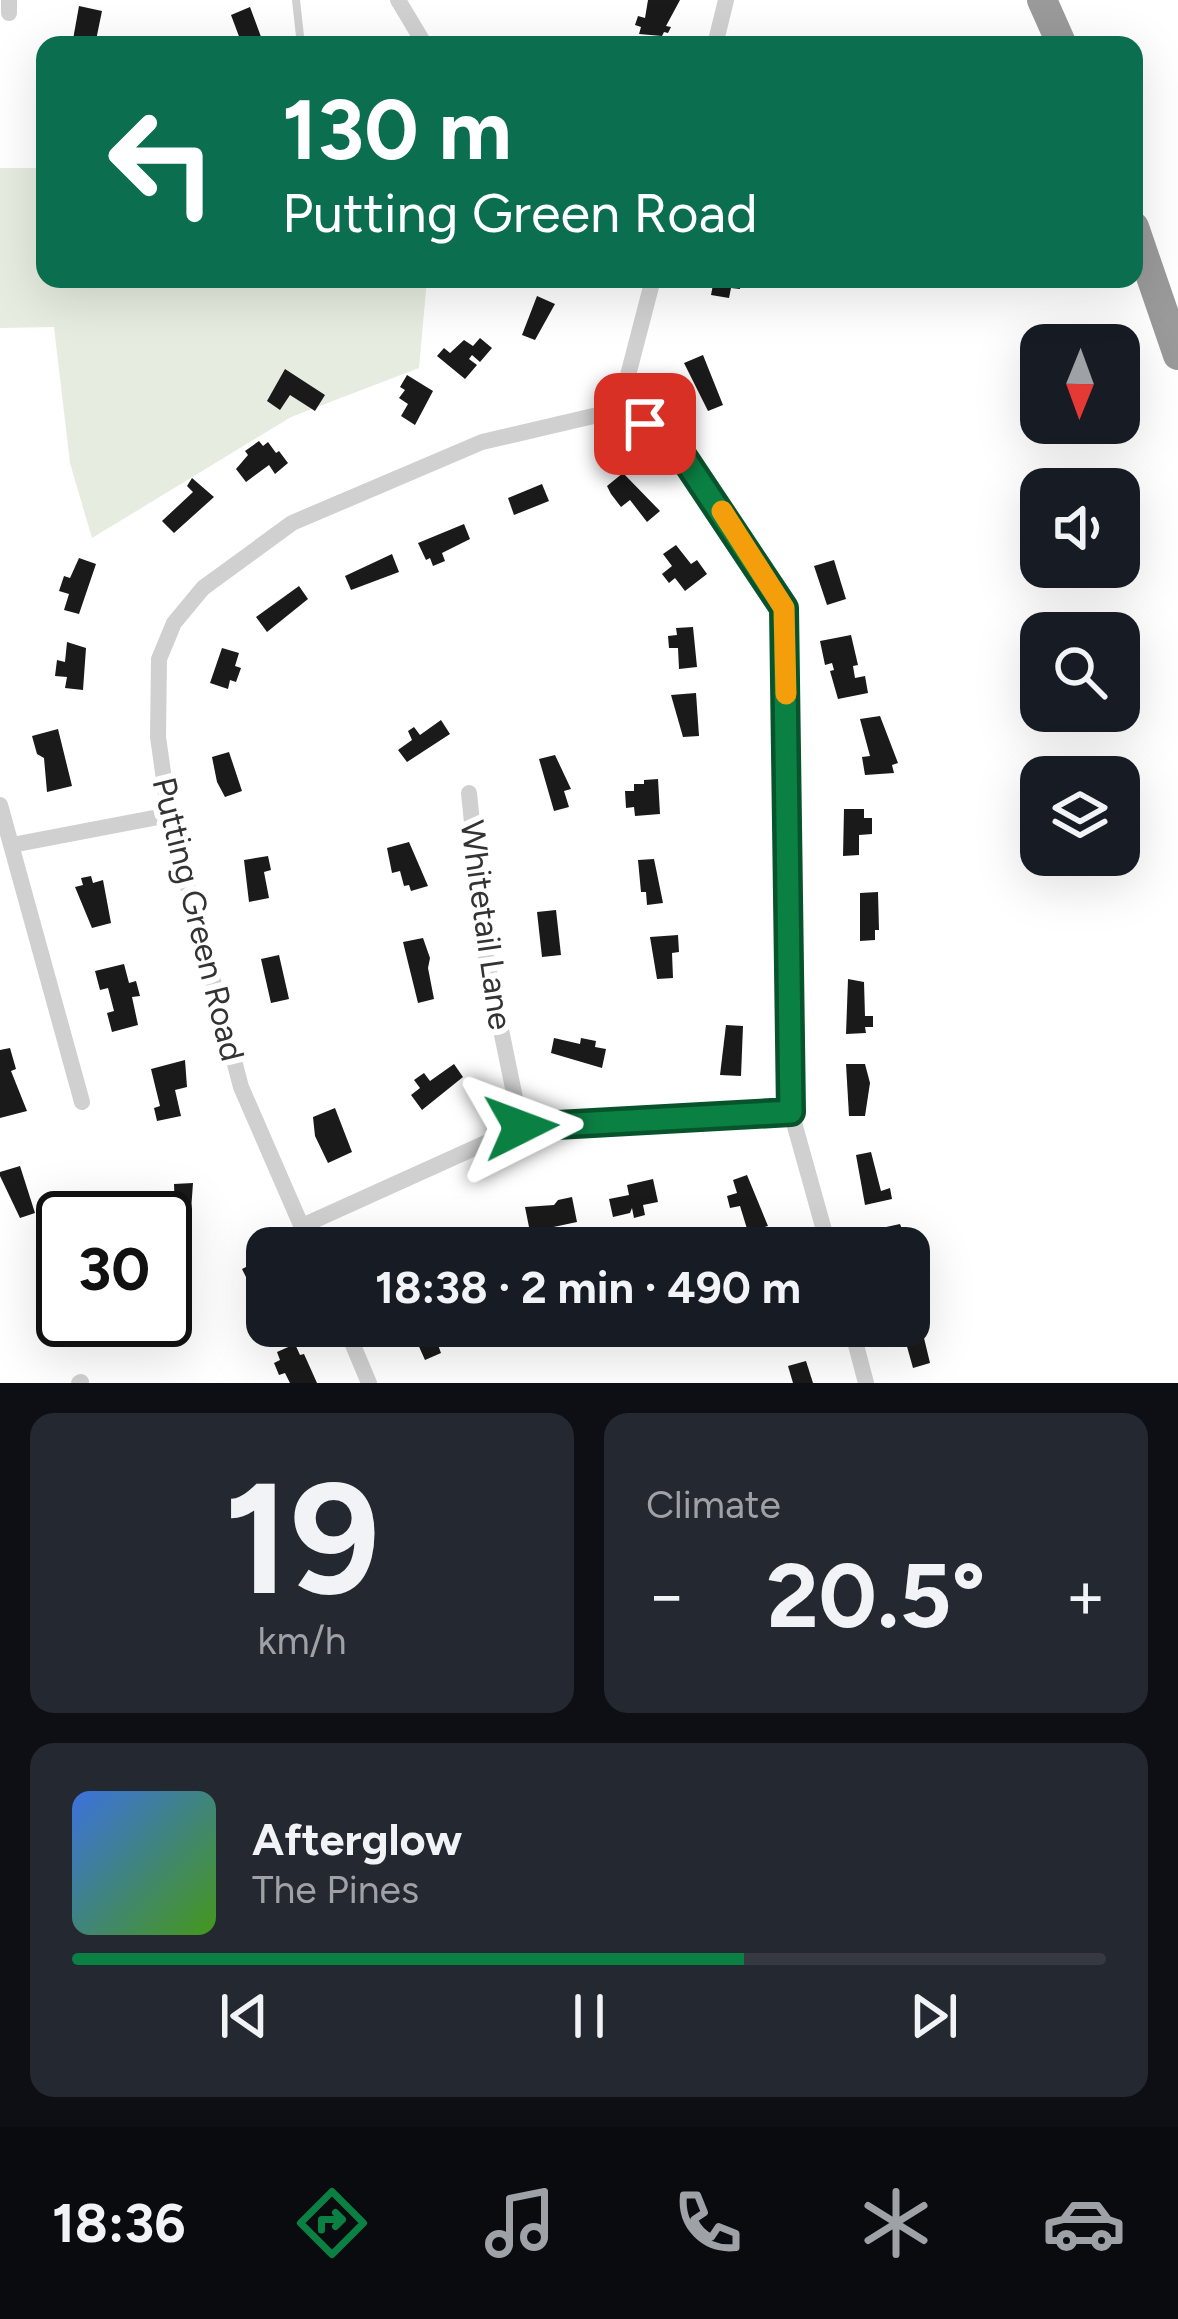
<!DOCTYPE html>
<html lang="en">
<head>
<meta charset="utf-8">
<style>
  :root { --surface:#171b24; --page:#242831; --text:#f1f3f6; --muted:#9ea1a6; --line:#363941; --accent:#0b8043 }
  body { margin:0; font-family:Figtree,sans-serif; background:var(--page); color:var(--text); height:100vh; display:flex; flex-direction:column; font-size:45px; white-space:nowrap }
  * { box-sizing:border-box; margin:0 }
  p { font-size:39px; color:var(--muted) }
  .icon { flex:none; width:66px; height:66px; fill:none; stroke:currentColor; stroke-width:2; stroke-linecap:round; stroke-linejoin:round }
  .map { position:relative; height:1383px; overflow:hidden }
  .sheet { display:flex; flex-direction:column; gap:30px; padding:30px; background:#0d0f14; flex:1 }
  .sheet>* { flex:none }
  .top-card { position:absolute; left:36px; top:36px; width:1107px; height:252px; border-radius:24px; box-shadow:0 12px 48px #0002; background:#0b6e4f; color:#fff; overflow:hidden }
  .needle { width:78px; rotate:181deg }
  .tools { position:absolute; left:1020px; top:324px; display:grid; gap:24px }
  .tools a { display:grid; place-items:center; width:120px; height:120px; border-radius:24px; background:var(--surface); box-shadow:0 12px 48px #0002; font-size:60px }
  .speed { position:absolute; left:36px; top:1191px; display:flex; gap:24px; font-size:60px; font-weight:700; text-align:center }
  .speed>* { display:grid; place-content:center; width:156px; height:156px; border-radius:50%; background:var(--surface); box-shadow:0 12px 48px #0002; line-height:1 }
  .speed .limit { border:6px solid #111; border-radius:18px; background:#fff; color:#111 }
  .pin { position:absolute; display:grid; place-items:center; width:102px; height:102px; color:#fff; margin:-51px; border-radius:24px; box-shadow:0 6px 18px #0006 }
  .me { position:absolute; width:132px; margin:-66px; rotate:87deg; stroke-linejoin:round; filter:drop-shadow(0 0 9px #0008) }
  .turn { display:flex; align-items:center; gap:42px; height:252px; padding:0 48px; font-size:54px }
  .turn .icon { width:156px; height:156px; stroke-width:2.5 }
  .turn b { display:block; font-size:84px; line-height:102px }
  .big { font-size:90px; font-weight:700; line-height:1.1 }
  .sheet .tile { flex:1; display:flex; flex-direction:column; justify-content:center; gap:18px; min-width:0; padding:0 42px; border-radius:24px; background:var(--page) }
  .sheet .dial { align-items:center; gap:0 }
  .dial b { font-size:156px; line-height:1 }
  .song { display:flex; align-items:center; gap:36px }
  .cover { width:144px; height:144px; border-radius:18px; background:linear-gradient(135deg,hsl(220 70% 55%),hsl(100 70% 35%)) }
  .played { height:12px; border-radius:6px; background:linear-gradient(90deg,var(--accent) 65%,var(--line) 65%) }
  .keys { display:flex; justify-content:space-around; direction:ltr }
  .heat { display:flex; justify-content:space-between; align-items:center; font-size:66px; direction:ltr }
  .sheet .tiles { flex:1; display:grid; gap:30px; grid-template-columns:1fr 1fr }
  .tile:last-child { grid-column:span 2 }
  .trip { position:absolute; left:246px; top:1227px; width:684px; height:120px; border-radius:24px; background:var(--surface); box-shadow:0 12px 48px #0002; font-weight:700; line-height:120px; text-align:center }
  .tab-bar { display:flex; height:192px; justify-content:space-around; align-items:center; background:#090b0e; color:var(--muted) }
  .tab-bar .icon { width:84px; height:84px }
  .tab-bar .current { color:var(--accent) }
  .tab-bar b { font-size:54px; color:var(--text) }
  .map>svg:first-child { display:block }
</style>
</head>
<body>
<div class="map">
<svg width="1178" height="1383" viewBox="0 0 1178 1383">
  <rect width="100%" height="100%" fill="#fff"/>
  <path fill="#e6ecdf" d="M0 168H45V279H427L419 368 291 417 92 538 70 463 54 327 0 328Z"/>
  <g fill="#1a1a1a">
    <path d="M648 0H680L666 26 671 27 668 33 664 32 662 36 639 34 641 27 635 25 638 16 645 18Z"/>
    <path d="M79 6 102 11 95 45H72Z"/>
    <path d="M250 7 264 45H236L235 42 240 39 231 15Z"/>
    <path d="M714 279H741L740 289 731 288 729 298 711 295Z"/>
    <path d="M537 296 555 304 535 340 522 335Z"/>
    <path d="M480 338 492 348 480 362 472 355 469 359 477 365 465 379 437 356 444 348 450 353 464 340 473 346Z"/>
    <path d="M703 355 723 405 708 411 684 363Z"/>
    <path d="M285 369 325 395 315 411 290 395 280 410 267 401Z"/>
    <path d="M407 375 433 391 415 425 401 416 408 404 399 398 405 390 400 387Z"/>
    <path d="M259 441 263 446 268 442 276 453 279 451 288 463 275 474 269 465 246 482 236 469 248 455 245 451Z"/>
    <path d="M623 473 660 511 647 522 630 500 621 507 611 494 607 486Z"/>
    <path d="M192 478 214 497 174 533 162 521 193 492 187 486Z"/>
    <path d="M542 484 549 501 514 515 508 498Z"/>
    <path d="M464 524 470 539 442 553 445 561 433 566 430 558 426 560 418 543Z"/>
    <path d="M676 545 691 564 697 560 707 574 685 591 675 578 669 583 662 574 672 566 663 554Z"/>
    <path d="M392 554 399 572 351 590 345 576Z"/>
    <path d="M79 558 96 564 79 614 64 610 69 594 59 591 64 576 70 578Z"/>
    <path d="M834 560 846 599 827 605 814 566Z"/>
    <path d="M299 586 308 599 267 632 256 617Z"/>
    <path d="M693 627 697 667 679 669 678 648H669L668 636 677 635 676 628Z"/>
    <path d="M851 635 858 665 853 666 855 678 865 676 868 693 838 699 830 671 834 670 832 663 825 665 820 641Z"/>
    <path d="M67 642 86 648 83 690 65 688 67 677 55 676 57 660 65 662Z"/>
    <path d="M222 648 239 653 235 666 241 668 236 682 230 680 228 689 210 683Z"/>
    <path d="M696 693 699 736 683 737 671 695Z"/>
    <path d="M880 716 898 763 892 765 894 773 865 775 862 757 870 756 860 719Z"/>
    <path d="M441 720 450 734 407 762 398 750 412 740 408 731 414 727 420 735Z"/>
    <path d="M58 729 72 786 47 792 44 758 37 754 32 736Z"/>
    <path d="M229 752 242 791 225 797 217 782 212 757Z"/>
    <path d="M555 755 571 789 564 791 569 807 554 811 539 759Z"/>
    <path d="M658 779 660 814 635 816 634 807 626 808 625 791H634V784H644V780Z"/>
    <path d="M844 809H864V818H872V834L859 835V855L843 856Z"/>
    <path d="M409 842 428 886 411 891 409 885 404 886 400 871 392 873 387 848Z"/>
    <path d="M268 856 271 870 264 872 269 898 249 902 244 860Z"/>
    <path d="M654 859 663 903 647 905 646 892H641L638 860Z"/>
    <path d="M91 876 93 883 103 880 111 923 92 928 75 887 83 885 81 878Z"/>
    <path d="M878 892 879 930H875V940L860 941V893Z"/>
    <path d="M556 910 561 955 542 957 537 912Z"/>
    <path d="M678 935 679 952 672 953 673 978 657 979 650 937Z"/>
    <path d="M423 938 430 958 428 968 434 999 418 1003 403 942Z"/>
    <path d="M279 955 289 999 271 1003 261 959Z"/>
    <path d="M124 964 129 983 136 981 140 996 132 997 138 1025 112 1032 107 1013 114 1011 108 988 100 990 95 971Z"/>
    <path d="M848 979 864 982 865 1016H873V1027H865L866 1033 846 1034Z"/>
    <path d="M726 1025 743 1026 741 1076 720 1075Z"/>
    <path d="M554 1038 580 1044 581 1038 596 1041 595 1047 606 1049 602 1068 551 1053Z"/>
    <path d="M10 1048 16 1069 11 1071 27 1111 0 1118V1050Z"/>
    <path d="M185 1060 187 1087 175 1090 181 1116 157 1121 154 1108 160 1106 151 1069Z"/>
    <path d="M454 1064 463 1077 422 1110 411 1095 420 1088 414 1080 424 1073 430 1081Z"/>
    <path d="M846 1064H865L870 1083 865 1116H849Z"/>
    <path d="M335 1108 352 1152 328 1163 315 1136 313 1117Z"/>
    <path d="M871 1152 881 1191 890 1188 892 1199 865 1205 856 1155Z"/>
    <path d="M20 1166 35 1213 20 1218 0 1176V1172Z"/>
    <path d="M747 1175 768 1226 748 1232 740 1206 730 1208 727 1196 737 1193 733 1180Z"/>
    <path d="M653 1179 658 1202 643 1205 645 1215 634 1218 632 1208 630 1213 613 1217 609 1199 629 1195 627 1185Z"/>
    <path d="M193 1183 190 1225H166V1212H175L174 1184Z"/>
    <path d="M572 1197 577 1222 530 1232 525 1207 554 1205 558 1200Z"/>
    <path d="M900 1224 909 1248 881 1246 877 1229Z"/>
    <path d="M260 1260 267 1274V1304L261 1307 242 1269Z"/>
    <path d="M918 1313 930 1363 913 1368 906 1343 911 1342 907 1326 909 1316Z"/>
    <path d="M407 1326H431L441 1353 425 1360 416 1340 406 1334 403 1328Z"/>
    <path d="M295 1344 300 1355 304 1354 317 1383H290L285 1373 279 1375 274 1363 280 1360 277 1352Z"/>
    <path d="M806 1361 813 1383H793L788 1366Z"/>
  </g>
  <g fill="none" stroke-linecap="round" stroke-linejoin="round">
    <path stroke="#d0d0d0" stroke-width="8" d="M296 0 301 45"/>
    <g stroke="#d0d0d0" stroke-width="16">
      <path d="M398 0 425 45"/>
      <path d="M9 13V0"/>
      <path d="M715 45 726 0"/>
      <path d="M619 410 653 279"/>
      <path d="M469 793 485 952 521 1127"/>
      <path d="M0 805 82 1102"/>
      <path d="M12 845 169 815"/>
      <path d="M302 1226 521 1127 791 1112"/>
      <path d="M311 1248 241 1087 169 815 158 737 159 659 174 623 203 588 292 523 482 442 619 410 670 437 785 607 791 1112 829 1248"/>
      <path d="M345 1326 369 1383"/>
      <path d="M851 1326 866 1383"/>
      <path d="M79 1383 81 1382"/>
    </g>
    <g stroke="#9a9a9a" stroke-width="30">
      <path d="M1042 0 1062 45"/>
      <path d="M1134 227 1178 355"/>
    </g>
  </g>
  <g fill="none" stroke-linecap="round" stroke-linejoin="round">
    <g stroke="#07532c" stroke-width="30">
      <path id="route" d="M521 1127 791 1112 784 608 670 437 645 424"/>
    </g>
    <use href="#route" stroke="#0b8043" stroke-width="21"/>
    <path stroke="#f59e0b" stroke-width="21" d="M722 511 784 608 786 694"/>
  </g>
  <g text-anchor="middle" stroke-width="12" stroke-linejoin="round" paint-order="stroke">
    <g font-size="33" fill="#333" stroke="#fff">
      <text transform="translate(199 919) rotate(76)" y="12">Putting Green Road</text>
      <text transform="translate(487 925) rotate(82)" y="12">Whitetail Lane</text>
    </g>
  </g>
</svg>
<div class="tools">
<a><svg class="needle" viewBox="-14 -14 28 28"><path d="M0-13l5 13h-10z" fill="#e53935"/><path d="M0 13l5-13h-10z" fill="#9ea1a6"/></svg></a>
<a><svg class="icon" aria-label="sound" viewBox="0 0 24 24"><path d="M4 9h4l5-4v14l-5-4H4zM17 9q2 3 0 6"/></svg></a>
<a><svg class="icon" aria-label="search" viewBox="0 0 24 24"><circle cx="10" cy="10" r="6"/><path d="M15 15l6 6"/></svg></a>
<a><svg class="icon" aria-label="layers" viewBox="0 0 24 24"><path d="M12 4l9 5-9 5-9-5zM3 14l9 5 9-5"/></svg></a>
</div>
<div class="speed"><div class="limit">30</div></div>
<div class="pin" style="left:645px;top:424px;background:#d93025"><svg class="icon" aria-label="arrive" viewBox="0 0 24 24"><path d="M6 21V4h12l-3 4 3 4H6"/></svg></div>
<svg class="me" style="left:521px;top:1127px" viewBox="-20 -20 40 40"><path d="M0-17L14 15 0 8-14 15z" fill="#0b8043" stroke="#fff" stroke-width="4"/></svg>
<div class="trip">18:38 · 2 min · 490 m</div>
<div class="top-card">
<div class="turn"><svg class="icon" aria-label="left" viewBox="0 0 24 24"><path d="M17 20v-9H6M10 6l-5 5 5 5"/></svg><div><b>130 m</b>Putting Green Road</div></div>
</div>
</div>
<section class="sheet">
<div class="tiles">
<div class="tile dial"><b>19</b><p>km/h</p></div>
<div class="tile"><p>Climate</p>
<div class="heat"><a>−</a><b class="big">20.5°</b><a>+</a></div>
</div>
<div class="tile">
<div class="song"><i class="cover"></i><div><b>Afterglow</b><p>The Pines</p></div></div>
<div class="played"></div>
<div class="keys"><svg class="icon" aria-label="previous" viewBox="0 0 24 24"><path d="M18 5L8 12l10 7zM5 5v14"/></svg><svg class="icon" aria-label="pause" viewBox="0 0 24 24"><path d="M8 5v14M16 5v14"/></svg><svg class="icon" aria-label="next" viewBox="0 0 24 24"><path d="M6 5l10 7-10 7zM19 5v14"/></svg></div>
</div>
</div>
</section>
<nav class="tab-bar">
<b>18:36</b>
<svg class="icon current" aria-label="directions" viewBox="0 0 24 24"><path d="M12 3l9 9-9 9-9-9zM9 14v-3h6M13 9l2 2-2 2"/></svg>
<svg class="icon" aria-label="music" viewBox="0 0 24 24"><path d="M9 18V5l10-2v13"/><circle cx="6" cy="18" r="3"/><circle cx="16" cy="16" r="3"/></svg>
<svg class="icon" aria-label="phone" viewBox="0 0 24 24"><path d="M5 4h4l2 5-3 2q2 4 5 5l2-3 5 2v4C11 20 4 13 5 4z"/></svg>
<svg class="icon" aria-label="climate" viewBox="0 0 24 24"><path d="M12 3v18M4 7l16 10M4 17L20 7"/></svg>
<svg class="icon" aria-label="car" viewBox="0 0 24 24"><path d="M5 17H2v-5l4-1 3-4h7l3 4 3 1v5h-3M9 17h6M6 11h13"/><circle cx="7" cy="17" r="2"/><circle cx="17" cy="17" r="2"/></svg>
</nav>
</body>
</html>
